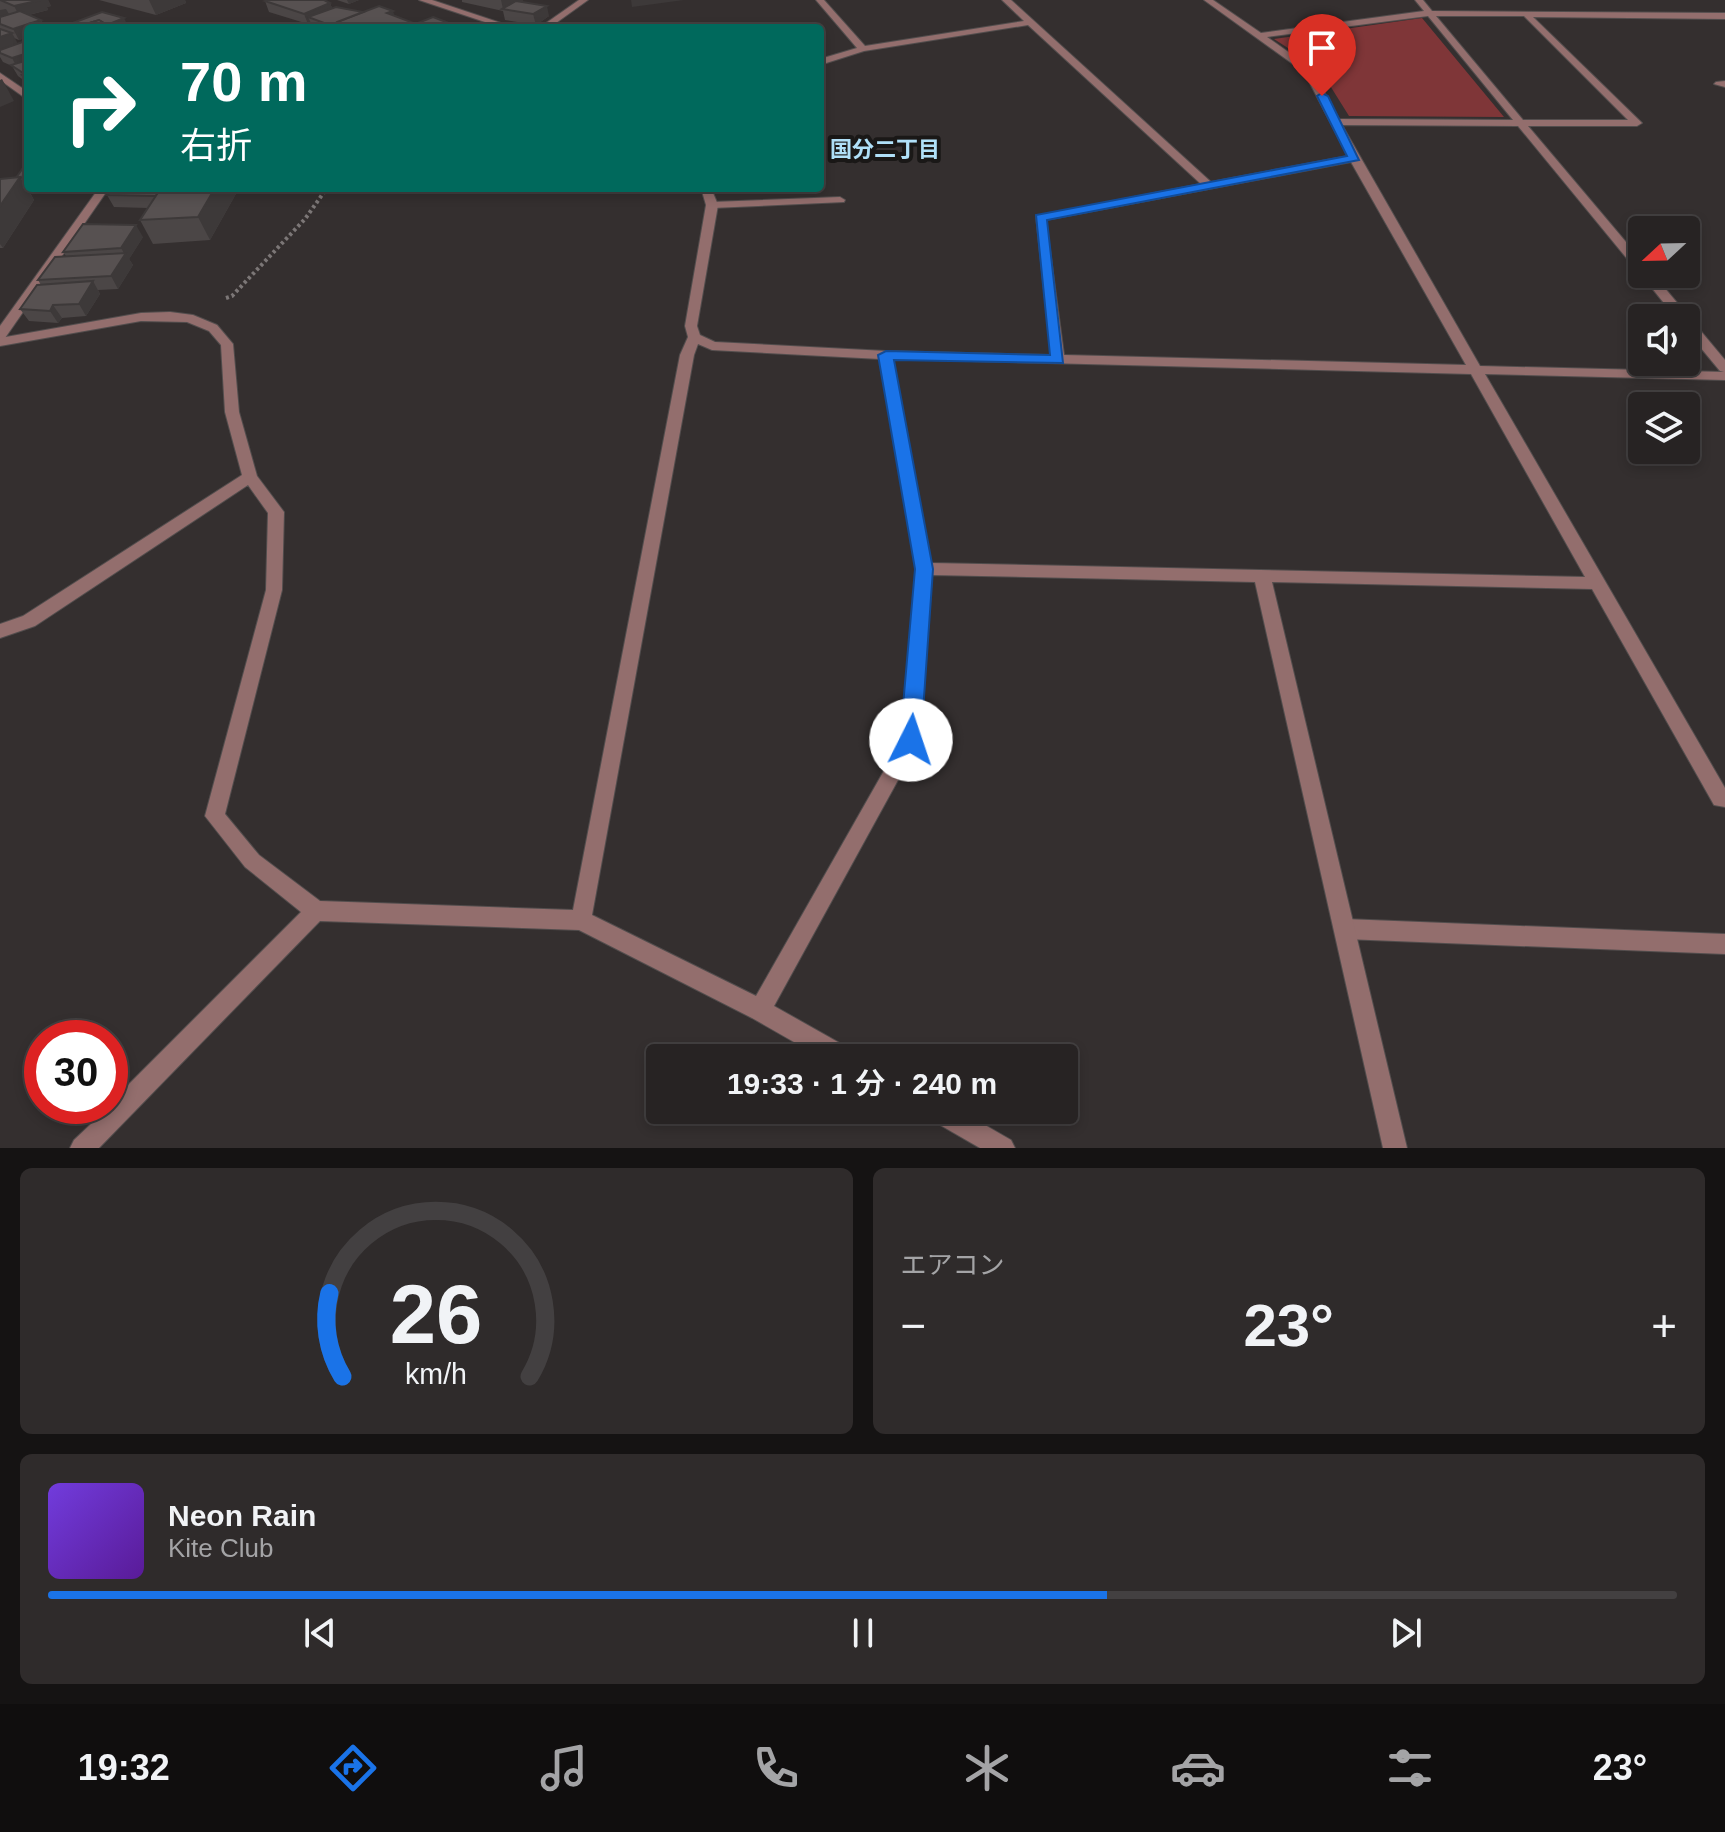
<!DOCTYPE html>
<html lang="ja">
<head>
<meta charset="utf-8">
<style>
  :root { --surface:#272323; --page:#2f2b2b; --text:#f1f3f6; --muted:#a4a4a6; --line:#434041; --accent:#1a73e8 }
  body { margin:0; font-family:Arial,"Noto Sans JP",sans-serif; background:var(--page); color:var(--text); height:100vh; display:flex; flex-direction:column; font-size:30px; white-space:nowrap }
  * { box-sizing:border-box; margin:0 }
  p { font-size:26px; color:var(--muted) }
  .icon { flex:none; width:44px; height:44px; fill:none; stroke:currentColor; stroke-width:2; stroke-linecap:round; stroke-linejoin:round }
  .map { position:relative; height:1148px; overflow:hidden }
  .details { display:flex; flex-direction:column; gap:20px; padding:20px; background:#151313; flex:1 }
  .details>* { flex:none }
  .banner { position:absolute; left:24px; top:24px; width:800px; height:168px; border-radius:8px; box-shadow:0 4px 12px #0003,0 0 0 2px var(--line); background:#00695c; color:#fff; overflow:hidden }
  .needle { width:52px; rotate:248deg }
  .fabs { position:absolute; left:1628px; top:216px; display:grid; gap:16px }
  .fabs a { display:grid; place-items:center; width:72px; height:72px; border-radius:8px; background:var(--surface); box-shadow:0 4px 12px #0003,0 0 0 2px var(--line); font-size:40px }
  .speed { position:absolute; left:24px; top:1020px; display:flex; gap:16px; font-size:40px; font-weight:700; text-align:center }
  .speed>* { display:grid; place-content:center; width:104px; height:104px; border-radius:50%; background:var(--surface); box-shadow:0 4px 12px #0003,0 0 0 2px var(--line); line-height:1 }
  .speed .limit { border:12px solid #d22; background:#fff; color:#111 }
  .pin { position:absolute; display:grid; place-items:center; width:68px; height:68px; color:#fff; margin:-82px -34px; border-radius:50% 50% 50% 0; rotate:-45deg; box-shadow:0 0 8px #0007 }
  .pin .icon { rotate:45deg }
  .me { position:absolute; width:88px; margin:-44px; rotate:4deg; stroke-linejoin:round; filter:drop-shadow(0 0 6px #0008) }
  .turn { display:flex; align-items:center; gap:28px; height:168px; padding:0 24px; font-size:36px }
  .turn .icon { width:104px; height:104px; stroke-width:2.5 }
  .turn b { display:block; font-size:56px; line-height:68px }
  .big { font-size:60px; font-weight:600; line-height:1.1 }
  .details .card { flex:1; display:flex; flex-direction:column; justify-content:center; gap:12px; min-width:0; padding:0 28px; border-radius:12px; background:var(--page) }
  .details .dial { align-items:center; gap:0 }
  .dial svg { height:208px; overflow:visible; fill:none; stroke:var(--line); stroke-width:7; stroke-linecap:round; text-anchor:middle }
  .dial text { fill:var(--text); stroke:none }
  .song { display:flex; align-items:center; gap:24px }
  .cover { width:96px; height:96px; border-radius:12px; background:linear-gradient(135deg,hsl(260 70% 55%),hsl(270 70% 35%)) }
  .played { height:8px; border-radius:4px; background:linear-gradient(90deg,var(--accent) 65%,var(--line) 65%) }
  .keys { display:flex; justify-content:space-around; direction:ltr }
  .heat { display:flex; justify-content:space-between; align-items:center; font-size:44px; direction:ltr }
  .details .tiles { flex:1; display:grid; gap:20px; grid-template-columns:1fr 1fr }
  .card:last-child { grid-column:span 2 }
  .trip { position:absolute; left:646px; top:1044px; width:432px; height:80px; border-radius:8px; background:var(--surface); box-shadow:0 4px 12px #0003,0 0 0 2px var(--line); font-weight:600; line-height:80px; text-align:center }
  .menu { display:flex; height:128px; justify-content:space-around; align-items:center; background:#100e0e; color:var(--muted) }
  .menu .icon { width:56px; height:56px }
  .menu .on { color:var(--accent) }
  .menu b { font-size:36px; color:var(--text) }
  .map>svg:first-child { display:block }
</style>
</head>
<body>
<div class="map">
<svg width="1725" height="1148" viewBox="0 0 1725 1148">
  <rect width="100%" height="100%" fill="#342f2f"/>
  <path fill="#7f3638" d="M1422 18 1504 117 1349 116 1319 68 1274 39Z"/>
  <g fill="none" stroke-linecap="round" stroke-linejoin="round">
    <g stroke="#524d4d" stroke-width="2">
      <g id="lane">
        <path d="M419 0H432L516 28H503Z"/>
        <path d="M0 73 28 92V100L0 80Z"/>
        <path d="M1725 81V87L1714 84 1716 82Z"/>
        <path d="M99 188H109L5 338 0 339V326Z"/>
        <path d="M840 197 845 200 844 202 712 208 706 205 712 202Z"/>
        <path d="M1345 919 1725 934V954L1345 939 1338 936 1335 929 1338 922Z"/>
      </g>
    </g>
    <g stroke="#524d4d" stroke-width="2">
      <g id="street">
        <path d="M579 0H588L549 28H539Z"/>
        <path d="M816 0H824L865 46 1024 21 1002 0H1011L1211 182 1348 156 1304 72 1204 0H1213L1261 33 1424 11 1415 0H1423L1432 11 1725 13V19L1533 17 1642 123 1637 126H1528L1642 261V273L1638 272 1518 126 1342 125 1480 366 1724 372 1720 371 1686 330V318H1676L1643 277 1641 274 1642 273 1653 274 1725 360V380L1485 374 1725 788V807L1714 805 1592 589 1272 582 1407 1148H1383L1255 582 932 575 920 740 774 1006 852 1050 855 1058H822L752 1018 579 930 320 921 99 1148H70L74 1140 110 1106V1103L301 912 245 867 205 816 266 590 268 513 248 485 35 626 0 638V624L23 616 242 475 225 412 221 345 209 331 187 322 141 321 0 346V338L141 313 170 312 193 315 217 325 233 344 239 412 257 476 284 512 282 590 225 814 259 855 320 901 573 910 680 355 688 337 685 326 706 205 701 188H711L718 205 697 326 700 335 715 342 886 351 1051 355 1036 216 1201 184 1028 25 864 51 820 65V59L857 48ZM1428 16 1513 120 1339 119 1311 68 1267 37ZM1436 16H1524L1628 120H1523ZM1351 162 1466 365 1064 355 1046 220ZM698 344 712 350 880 359 916 569 902 739 756 996 592 915 694 355ZM893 359 1471 374 1585 577 931 563Z"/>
        <path d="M924 1110H959L1011 1140 1015 1148H980L928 1118Z"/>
      </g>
    </g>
    <path stroke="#7c7777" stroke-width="4" stroke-dasharray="3 3" stroke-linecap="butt" d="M226 298 232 296 305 219 327 188"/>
    <use href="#lane" fill="#936e6d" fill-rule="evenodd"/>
    <use href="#street" fill="#936e6d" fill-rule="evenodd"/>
  </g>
  <g fill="#4b4646">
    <path d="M0 0H48L51 6 47 7 48 10 29 15 41 20 46 28H28V37L19 40 14 38 17 44 28 40V85L26 82 18 76 12 66 3 62 0 57Z"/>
    <path d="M99 0H185L186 3 156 15Z"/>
    <path d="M264 0H324L330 3 332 8 395 16 411 22 412 25 455 28H314L312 27 311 23 308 24 269 12 265 1H267Z"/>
    <path d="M337 0H359L349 4Z"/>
    <path d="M462 0H523L522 2 549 16 536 25 505 20 503 11 462 2Z"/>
    <path d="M28 162V188H45L28 189 34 200 3 248H0V179L16 178Z"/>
    <path d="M115 188H236L237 192 210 240 153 244 140 220 148 208 114 207 107 195Z"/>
    <path d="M143 237 129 259 133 265 118 289 98 290 100 294 86 316 62 318 58 323 29 321 20 309 41 285 38 280 66 256 63 252Z"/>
  </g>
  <g fill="#3d3939">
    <path d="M40 0H48L51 6 47 7 48 10 20 17 14 6Z"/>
    <path d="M149 0H185L186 3 156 15Z"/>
    <path d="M347 0H359L349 4Z"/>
    <path d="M501 0H523V1L506 10 503 9Z"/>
    <path d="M631 0H684L632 7Z"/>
    <path d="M330 3 334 13 308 17 311 23 308 24 304 14Z"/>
    <path d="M547 6 549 16 536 25 533 14Z"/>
    <path d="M6 9 12 19 0 23V10Z"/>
    <path d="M393 11 398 27 411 22 413 28H392L387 13Z"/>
    <path d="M124 18 129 28H99Z"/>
    <path d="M41 20 46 28H28V37L19 40 13 29Z"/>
    <path d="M12 33 18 44 0 50V37Z"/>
    <path d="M28 53V66L18 69 12 58Z"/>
    <path d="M2 79 14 101 0 107V80Z"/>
    <path d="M20 177 34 200 3 248 0 244V206Z"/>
    <path d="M215 188H236L237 192 210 240 198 217Z"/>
    <path d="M136 225 143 237 129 259 133 265 118 289 111 276 125 255 121 248Z"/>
    <path d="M93 281 100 294 86 316 79 304Z"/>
    <path d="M53 305 62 318 58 323 50 311Z"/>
  </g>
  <g fill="#575151" stroke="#3d3939" stroke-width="2">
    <path d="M0 0H41L14 6Z"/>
    <path d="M268 0H324L330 3 304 14 265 1Z"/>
    <path d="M516 1 547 6 533 14 502 9Z"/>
    <path d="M379 6 393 11 387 13 411 22 396 28H343L338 26 343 24 337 22Z"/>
    <path d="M336 7 363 12 337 22 338 24 332 26 308 17Z"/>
    <path d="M20 11 41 20 13 29 0 24V17Z"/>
    <path d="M102 12 124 18 107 25 99 20 73 28 62 27Z"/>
    <path d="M433 17 454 25 446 28H405Z"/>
    <path d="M99 20 112 28H73Z"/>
    <path d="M532 25 543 28H526Z"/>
    <path d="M0 29 12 33 0 37Z"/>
    <path d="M28 40V53L12 58 0 53V50Z"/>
    <path d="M28 60V71L23 73 11 65Z"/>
    <path d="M28 73V80L22 75Z"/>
    <path d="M27 162 28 177 16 178Z"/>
    <path d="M20 177 0 206V179Z"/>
    <path d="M115 188H161L156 196 107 195Z"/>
    <path d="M161 188H215L198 217 140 220Z"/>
    <path d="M83 224 136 225 121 248 63 252Z"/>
    <path d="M126 253 111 276 38 280 55 257Z"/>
    <path d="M93 281 79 304 53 305 50 311 20 309 37 285Z"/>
  </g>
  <path fill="#1a73e8" stroke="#114b97" stroke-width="2" d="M1322 93 1328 96 1359 160 1047 220 1063 363 894 360 933 569 921 740 918 747H903L900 740 915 569 878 355 886 351 1050 355 1036 215 1347 156 1317 96Z"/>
  <g text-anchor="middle" stroke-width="8" stroke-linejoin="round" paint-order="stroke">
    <g font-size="22" font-weight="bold" fill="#b0e0f8" stroke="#1a1817">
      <text x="885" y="157">国分二丁目</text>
    </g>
  </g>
</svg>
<div class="fabs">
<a><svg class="needle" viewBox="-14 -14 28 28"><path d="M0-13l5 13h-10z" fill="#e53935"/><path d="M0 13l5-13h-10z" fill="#a4a4a6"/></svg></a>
<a><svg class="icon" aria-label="sound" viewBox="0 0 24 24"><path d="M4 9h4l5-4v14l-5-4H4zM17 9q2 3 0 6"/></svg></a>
<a><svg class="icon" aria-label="layers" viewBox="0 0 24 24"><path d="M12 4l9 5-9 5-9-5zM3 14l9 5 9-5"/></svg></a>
</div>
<div class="speed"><div class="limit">30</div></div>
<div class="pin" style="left:1322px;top:96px;background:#d93025"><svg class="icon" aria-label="arrive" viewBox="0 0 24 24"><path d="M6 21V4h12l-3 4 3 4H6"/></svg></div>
<svg class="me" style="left:911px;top:740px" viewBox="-20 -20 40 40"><circle r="19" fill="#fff"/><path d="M0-13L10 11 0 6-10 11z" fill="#1a73e8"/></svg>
<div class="trip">19:33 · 1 分 · 240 m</div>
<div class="banner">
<div class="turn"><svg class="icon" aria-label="right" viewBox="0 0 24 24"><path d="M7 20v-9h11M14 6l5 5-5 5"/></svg><div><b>70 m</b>右折</div></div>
</div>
</div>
<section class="details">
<div class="tiles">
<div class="card dial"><svg viewBox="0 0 100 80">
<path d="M14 69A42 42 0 1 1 86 69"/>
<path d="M14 69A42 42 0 0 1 9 37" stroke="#1a73e8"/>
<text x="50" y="56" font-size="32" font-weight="700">26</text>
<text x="50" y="72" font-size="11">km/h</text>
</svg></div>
<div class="card"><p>エアコン</p>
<div class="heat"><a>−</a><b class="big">23°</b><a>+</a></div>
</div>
<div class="card">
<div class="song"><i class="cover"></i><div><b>Neon Rain</b><p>Kite Club</p></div></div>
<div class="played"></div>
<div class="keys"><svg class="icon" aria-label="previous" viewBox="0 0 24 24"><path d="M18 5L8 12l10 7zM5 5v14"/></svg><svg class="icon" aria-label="pause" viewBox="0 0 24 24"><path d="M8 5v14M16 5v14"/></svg><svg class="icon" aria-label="next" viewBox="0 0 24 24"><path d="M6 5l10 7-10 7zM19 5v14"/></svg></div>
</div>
</div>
</section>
<nav class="menu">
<b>19:32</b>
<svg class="icon on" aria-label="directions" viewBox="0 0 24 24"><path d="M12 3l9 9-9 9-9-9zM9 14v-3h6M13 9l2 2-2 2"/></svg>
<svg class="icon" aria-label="music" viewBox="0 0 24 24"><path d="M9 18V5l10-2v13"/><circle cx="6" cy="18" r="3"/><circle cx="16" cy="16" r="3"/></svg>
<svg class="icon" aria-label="phone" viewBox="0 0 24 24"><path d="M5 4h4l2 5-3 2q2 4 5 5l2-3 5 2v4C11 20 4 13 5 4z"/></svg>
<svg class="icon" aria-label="climate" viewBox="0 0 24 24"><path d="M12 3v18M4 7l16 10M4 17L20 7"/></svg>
<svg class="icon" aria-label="car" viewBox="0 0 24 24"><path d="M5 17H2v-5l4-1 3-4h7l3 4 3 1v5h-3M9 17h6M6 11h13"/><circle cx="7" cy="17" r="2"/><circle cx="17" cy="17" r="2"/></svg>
<svg class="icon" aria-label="filters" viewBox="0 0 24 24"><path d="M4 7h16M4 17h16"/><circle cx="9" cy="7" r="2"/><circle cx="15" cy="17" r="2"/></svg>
<b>23°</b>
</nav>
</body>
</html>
